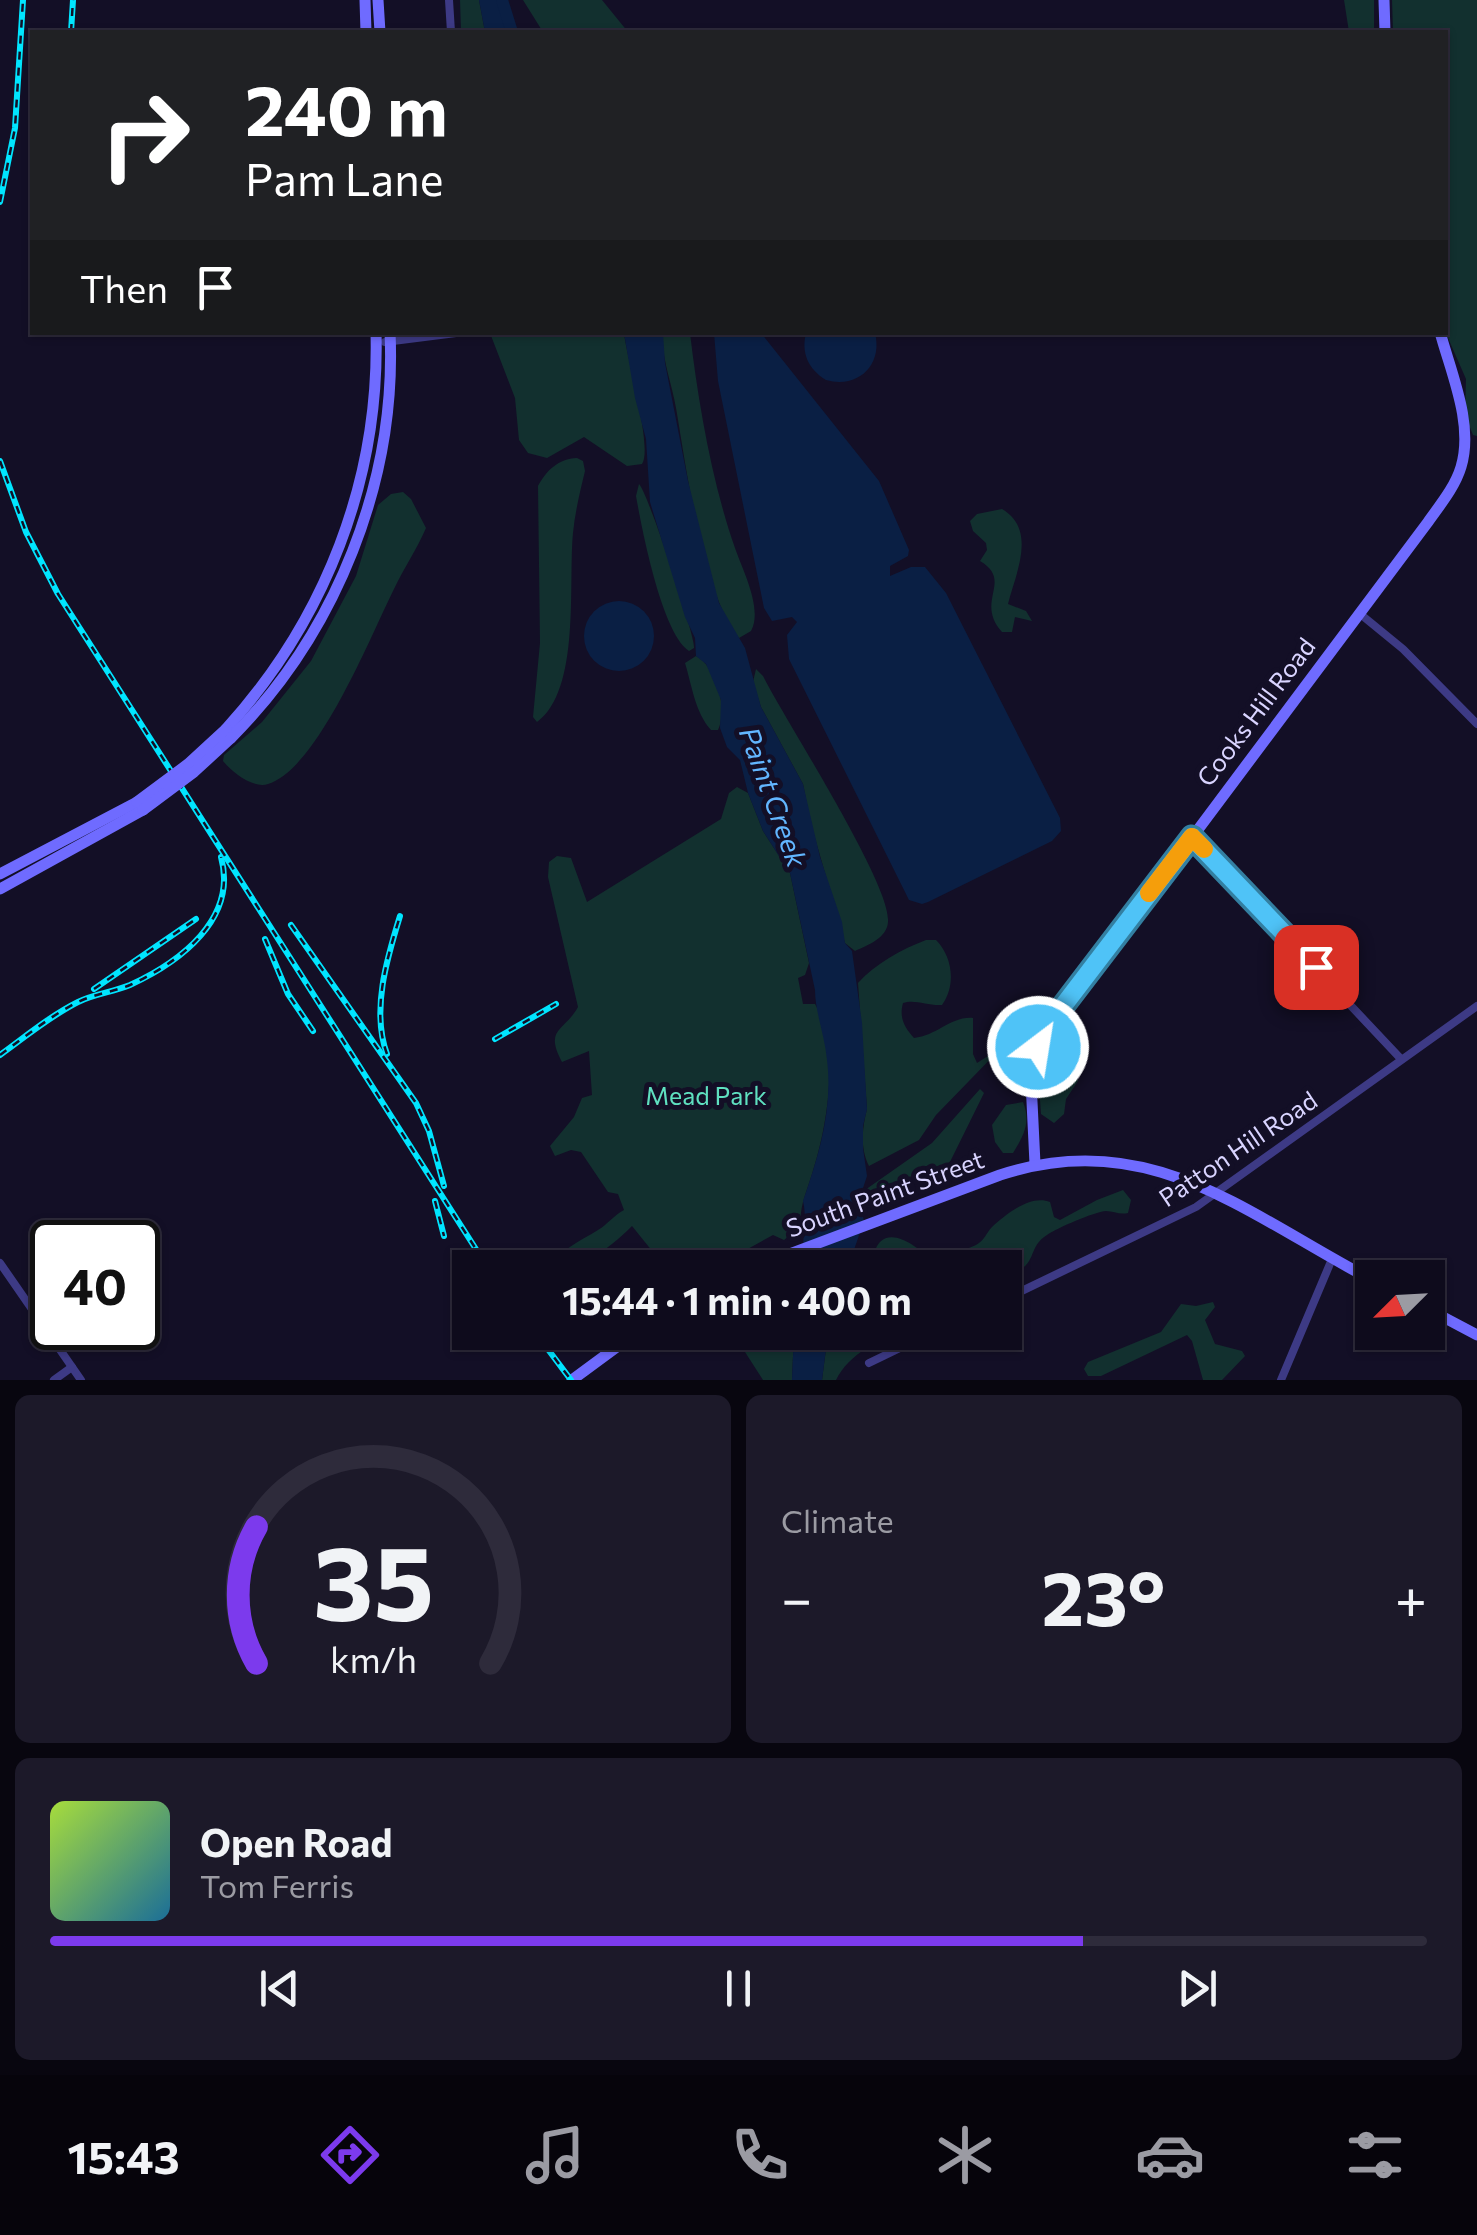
<!DOCTYPE html>
<html lang="en">
<head>
<meta charset="utf-8">
<style>
  :root { --surface:#0e0b1c; --page:#1c1929; --text:#f1f3f6; --muted:#9b9ba3; --line:#2e2b3b; --accent:#7c3aed }
  body { margin:0; font-family:Commissioner,sans-serif; background:var(--page); color:var(--text); height:100vh; display:flex; flex-direction:column; font-size:38px; white-space:nowrap }
  * { box-sizing:border-box; margin:0 }
  p { font-size:32px; color:var(--muted) }
  .icon { flex:none; width:55px; height:55px; fill:none; stroke:currentColor; stroke-width:2; stroke-linecap:round; stroke-linejoin:round }
  .map { position:relative; height:1380px; overflow:hidden }
  .drawer { display:flex; flex-direction:column; gap:15px; padding:15px; background:#08060f; flex:1 }
  .drawer>* { flex:none }
  .top-card { position:absolute; left:30px; top:30px; width:1418px; height:305px; border-radius:0px; box-shadow:0 2px 8px #0004,0 0 0 2px var(--line); background:#202124; color:#fff; overflow:hidden }
  .needle { width:65px; rotate:246deg }
  .fabs { position:absolute; left:1355px; top:1260px; display:grid; gap:20px }
  .fabs a { display:grid; place-items:center; width:90px; height:90px; border-radius:0px; background:var(--surface); box-shadow:0 2px 8px #0004,0 0 0 2px var(--line); font-size:50px }
  .speed { position:absolute; left:30px; top:1220px; display:flex; gap:20px; font-size:50px; font-weight:700; text-align:center }
  .speed>* { display:grid; place-content:center; width:130px; height:130px; border-radius:50%; background:var(--surface); box-shadow:0 2px 8px #0004,0 0 0 2px var(--line); line-height:1 }
  .speed .limit { border:5px solid #111; border-radius:15px; background:#fff; color:#111 }
  .pin { position:absolute; display:grid; place-items:center; width:85px; height:85px; color:#fff; margin:-42px; border-radius:20px; box-shadow:0 5px 15px #0006 }
  .me { position:absolute; width:110px; margin:-55px; rotate:31deg; stroke-linejoin:round; filter:drop-shadow(0 0 8px #0008) }
  .turn { display:flex; align-items:center; gap:35px; height:210px; padding:0 50px; font-size:45px }
  .turn .icon { width:130px; height:130px; stroke-width:2.5 }
  .turn b { display:block; font-size:70px; line-height:85px }
  .then { display:flex; align-items:center; height:95px; padding:0 50px; background:#0003; gap:20px; font-size:38px }
  .big { font-size:75px; font-weight:700; line-height:1.1 }
  .drawer .tile { flex:1; display:flex; flex-direction:column; justify-content:center; gap:15px; min-width:0; padding:0 35px; border-radius:15px; background:var(--page) }
  .drawer .dial { align-items:center; gap:0 }
  .dial svg { height:260px; overflow:visible; fill:none; stroke:var(--line); stroke-width:7; stroke-linecap:round; text-anchor:middle }
  .dial text { fill:var(--text); stroke:none }
  .song { display:flex; align-items:center; gap:30px }
  .cover { width:120px; height:120px; border-radius:15px; background:linear-gradient(135deg,hsl(80 70% 55%),hsl(200 70% 35%)) }
  .played { height:10px; border-radius:5px; background:linear-gradient(90deg,var(--accent) 75%,var(--line) 75%) }
  .keys { display:flex; justify-content:space-around; direction:ltr }
  .heat { display:flex; justify-content:space-between; align-items:center; font-size:55px; direction:ltr }
  .drawer .tiles { flex:1; display:grid; gap:15px; grid-template-columns:1fr 1fr }
  .tile:last-child { grid-column:span 2 }
  .trip { position:absolute; left:452px; top:1250px; width:570px; height:100px; border-radius:0px; background:var(--surface); box-shadow:0 2px 8px #0004,0 0 0 2px var(--line); font-weight:700; line-height:100px; text-align:center }
  .menu { display:flex; height:160px; justify-content:space-around; align-items:center; background:#06040b; color:var(--muted) }
  .menu .icon { width:70px; height:70px }
  .menu .on { color:var(--accent) }
  .menu b { font-size:45px; color:var(--text) }
  .map>svg:first-child { display:block }
</style>
</head>
<body>
<div class="map">
<svg width="1477" height="1380" viewBox="0 0 1477 1380">
  <rect width="100%" height="100%" fill="#130f26"/>
  <g fill="#12302f">
    <path d="M460 0H479L485 32H461Z"/>
    <path d="M523 0H602L628 32H543Z"/>
    <path d="M1344 0H1374V32H1349Z"/>
    <path d="M1392 0H1477V436L1473 435 1465 415 1466 379 1445 331V32H1393Z"/>
    <path d="M490 333H624C627 359 653 448 642 464L627 466 584 437 547 458 528 453 519 440 515 398Z"/>
    <path d="M663 333H690C698 401 712 483 735 548 743 571 763 609 751 631L739 638C703 596 686 465 676 408 672 383 661 358 663 333Z"/>
    <path d="M577 458 583 461 585 471C580 492 575 512 573 533 568 583 581 690 537 722L533 717 540 643 538 486C547 470 558 459 577 458Z"/>
    <path d="M639 484C648 493 695 635 694 648L689 651C662 634 642 530 636 496Z"/>
    <path d="M403 492 411 499 426 528C417 549 404 568 394 589 371 635 318 769 268 784 253 789 232 772 223 761L224 755 262 722 311 661 356 576 378 505 391 494Z"/>
    <path d="M1002 509C1038 530 1015 575 1008 604L1026 611 1032 621 1015 617 1012 632H1002C974 601 1014 581 980 561L987 550 986 543 973 531 970 521 977 514Z"/>
    <path d="M696 656C717 667 728 710 718 730H711C695 712 692 686 685 663Z"/>
    <path d="M756 669 763 676C785 720 892 885 888 922 887 938 868 945 855 951L845 943 811 824 803 784 761 707 753 682Z"/>
    <path d="M737 787 748 793 763 831 790 873 809 963 805 975 798 978 803 1004H815C841 1048 827 1128 812 1174 806 1194 799 1207 801 1226L784 1240 773 1235 715 1267H665L632 1226C605 1253 583 1267 544 1268 560 1251 578 1242 598 1230 608 1224 613 1216 624 1210L618 1194 608 1192 581 1152 571 1150 555 1156 550 1146 574 1117 582 1098 592 1095 589 1051 562 1062C544 1028 564 1032 578 1007L548 877 549 862 557 856 571 858 587 902 721 819 729 793Z"/>
    <path d="M926 940H936C953 957 956 986 942 1005 928 1006 915 999 903 1003 899 1017 904 1027 914 1038 937 1036 951 1016 973 1018V1054L977 1063 1002 1047 936 1115 919 1140 869 1166C860 1148 862 1128 867 1109L858 983C875 964 902 949 926 940Z"/>
    <path d="M1058 1070 1075 1073 1078 1081 1066 1099 1064 1114 1054 1123 1041 1114 1039 1086 1048 1073Z"/>
    <path d="M980 1089 984 1093 946 1170 929 1180 899 1189 869 1207H860L859 1200 865 1190 932 1143Z"/>
    <path d="M1023 1102C1031 1122 1024 1135 1013 1153H1003L995 1142 992 1125 1006 1105Z"/>
    <path d="M1123 1190 1131 1200 1128 1213C1119 1215 1114 1211 1106 1211 1094 1212 1057 1228 1047 1235 1025 1249 1041 1265 1005 1277V1268H848L872 1258C875 1253 875 1247 880 1242 894 1228 918 1248 928 1257 943 1253 963 1252 976 1245 985 1240 986 1233 992 1227 1006 1214 1031 1194 1050 1202L1054 1217 1060 1220 1097 1200Z"/>
    <path d="M1213 1302 1215 1307 1205 1320 1215 1344 1242 1351 1245 1356 1222 1380H1203L1192 1341 1187 1335 1101 1376H1088L1084 1369 1088 1362 1161 1332 1181 1304 1196 1306Z"/>
    <path d="M761 1333H794L792 1380H763L745 1352 761 1340Z"/>
    <path d="M828 1333H908C880 1337 849 1354 836 1380H822Z"/>
  </g>
  <g fill="#0a1f44">
    <path d="M479 0H505L503 12 510 32H485Z"/>
    <path d="M624 333H663L665 363 688 481 719 603 745 648 761 707 803 784 820 857 842 922 845 943 852 951 862 1023 867 1109 863 1126V1148L867 1176 859 1200 864 1221 848 1267H802C801 1245 808 1222 803 1201 819 1155 833 1109 827 1060 825 1036 815 1012 815 990L790 873 763 831 748 793 740 760 727 747 720 728 721 700 706 664 696 656 695 638 685 617 650 502 646 439 635 398Z"/>
    <path d="M714 333H761L879 481 909 550 908 556 890 566V576L911 567H925L946 593 1060 818 1061 831 1052 841 928 902 922 904 909 900 789 659 787 635 797 622 792 617 772 621 764 608 718 381Z"/>
    <path d="M806 333H875C883 365 858 389 826 380 808 369 801 353 806 333Z"/>
    <circle cx="619" cy="636" r="35"/>
    <path d="M794 1333H828L822 1380H792Z"/>
  </g>
  <g fill="none" stroke-linecap="round" stroke-linejoin="round">
    <path stroke="#0a1f44" stroke-width="12" d="M502 0 512 32"/>
    <g stroke="#3d3a85" stroke-width="8">
      <path d="M449 0 451 32"/>
      <path d="M385 342 464 332"/>
      <path d="M1359 613 1403 649 1477 724"/>
      <path d="M1192 837 1401 1059"/>
      <path d="M0 1263 81 1380"/>
      <path d="M1005 1299 1196 1207 1477 1006"/>
      <path d="M869 1363 933 1332"/>
      <path d="M54 1380 72 1367"/>
      <path d="M1281 1380 1332 1259"/>
    </g>
    <g stroke="#6f6bff" stroke-width="11">
      <path d="M365 0 366 32"/>
      <path d="M378 0 380 32"/>
      <path d="M1384 0 1385 32"/>
      <path d="M226 729C325 620 380 480 376 332"/>
      <path d="M231 738C336 633 397 481 390 332"/>
      <path d="M0 874 137 802"/>
      <path d="M0 889 143 810"/>
      <path d="M1035 1164 1031 1081 1045 1033 1111 941 1173 863 1428 522C1440 505 1455 487 1461 467 1474 424 1451 373 1440 332"/>
      <path d="M752 1268 1000 1175C1150 1126 1246 1214 1372 1280"/>
      <path d="M1428 1309 1477 1335"/>
      <path d="M572 1380 637 1332"/>
    </g>
    <g stroke="#00e5ff" stroke-width="6">
      <g id="rail">
        <path d="M71 32 73 0"/>
        <path d="M0 202 15 128 23 0"/>
        <path d="M0 461 26 532 58 594 488 1268"/>
        <path d="M291 925 416 1103 429 1131 444 1186"/>
        <path d="M265 939 288 994 313 1031"/>
        <path d="M94 989 196 919"/>
        <path d="M495 1039 556 1004"/>
        <path d="M387 1054C371 1011 387 958 400 916"/>
        <path d="M0 1055C25 1037 50 1016 78 1002 94 994 113 992 130 985 180 962 238 919 221 857"/>
        <path d="M435 1201 444 1236"/>
        <path d="M535 1332 571 1380"/>
      </g>
    </g>
    <use href="#rail" stroke="#130f26" stroke-width="2.5" stroke-dasharray="8" stroke-linecap="butt"/>
    <g stroke="#6f6bff" stroke-width="11">
      <path d="M137 802 188 764 226 729"/>
      <path d="M143 810 194 772 231 738"/>
    </g>
  </g>
  <g fill="none" stroke-linecap="round" stroke-linejoin="round">
    <g stroke="#337fa1" stroke-width="25">
      <path id="route" d="M1038 1047 1060 1010 1192 837 1316 967"/>
    </g>
    <use href="#route" stroke="#4fc3f7" stroke-width="18"/>
    <path stroke="#f59e0b" stroke-width="18" d="M1149 893 1192 837 1204 849"/>
  </g>
  <g text-anchor="middle" stroke-width="10" stroke-linejoin="round" paint-order="stroke">
    <g font-size="25" fill="#d9d4ff" stroke="#130f26">
      <text transform="translate(1256 712) rotate(-53)" y="9">Cooks Hill Road</text>
      <text transform="translate(1238 1149) rotate(-34)" y="9">Patton Hill Road</text>
      <text transform="translate(885 1194) rotate(-20)" y="9">South Paint Street</text>
    </g>
    <g font-size="25" fill="#5fe0c0" stroke="#130f26">
      <text x="706" y="1105">Mead Park</text>
    </g>
    <g font-size="28" font-style="italic" fill="#62b6ff" stroke="#130f26">
      <text transform="translate(773 797) rotate(70)" y="10">Paint Creek</text>
    </g>
  </g>
</svg>
<div class="fabs">
<a><svg class="needle" viewBox="-14 -14 28 28"><path d="M0-13l5 13h-10z" fill="#e53935"/><path d="M0 13l5-13h-10z" fill="#9b9ba3"/></svg></a>
</div>
<div class="speed"><div class="limit">40</div></div>
<div class="pin" style="left:1316px;top:967px;background:#d93025"><svg class="icon" aria-label="arrive" viewBox="0 0 24 24"><path d="M6 21V4h12l-3 4 3 4H6"/></svg></div>
<svg class="me" style="left:1038px;top:1047px" viewBox="-20 -20 40 40"><circle r="17" fill="#4fc3f7" stroke="#fff" stroke-width="3"/><path d="M0-11L8 9 0 5-8 9z" fill="#fff"/></svg>
<div class="trip">15:44 · 1 min · 400 m</div>
<div class="top-card">
<div class="turn"><svg class="icon" aria-label="right" viewBox="0 0 24 24"><path d="M7 20v-9h11M14 6l5 5-5 5"/></svg><div><b>240 m</b>Pam Lane</div></div>
<div class="then">Then<svg class="icon" aria-label="arrive" viewBox="0 0 24 24"><path d="M6 21V4h12l-3 4 3 4H6"/></svg></div>
</div>
</div>
<section class="drawer">
<div class="tiles">
<div class="tile dial"><svg viewBox="0 0 100 80">
<path d="M14 69A42 42 0 1 1 86 69"/>
<path d="M14 69A42 42 0 0 1 14 27" stroke="#7c3aed"/>
<text x="50" y="56" font-size="32" font-weight="700">35</text>
<text x="50" y="72" font-size="11">km/h</text>
</svg></div>
<div class="tile"><p>Climate</p>
<div class="heat"><a>−</a><b class="big">23°</b><a>+</a></div>
</div>
<div class="tile">
<div class="song"><i class="cover"></i><div><b>Open Road</b><p>Tom Ferris</p></div></div>
<div class="played"></div>
<div class="keys"><svg class="icon" aria-label="previous" viewBox="0 0 24 24"><path d="M18 5L8 12l10 7zM5 5v14"/></svg><svg class="icon" aria-label="pause" viewBox="0 0 24 24"><path d="M8 5v14M16 5v14"/></svg><svg class="icon" aria-label="next" viewBox="0 0 24 24"><path d="M6 5l10 7-10 7zM19 5v14"/></svg></div>
</div>
</div>
</section>
<nav class="menu">
<b>15:43</b>
<svg class="icon on" aria-label="directions" viewBox="0 0 24 24"><path d="M12 3l9 9-9 9-9-9zM9 14v-3h6M13 9l2 2-2 2"/></svg>
<svg class="icon" aria-label="music" viewBox="0 0 24 24"><path d="M9 18V5l10-2v13"/><circle cx="6" cy="18" r="3"/><circle cx="16" cy="16" r="3"/></svg>
<svg class="icon" aria-label="phone" viewBox="0 0 24 24"><path d="M5 4h4l2 5-3 2q2 4 5 5l2-3 5 2v4C11 20 4 13 5 4z"/></svg>
<svg class="icon" aria-label="climate" viewBox="0 0 24 24"><path d="M12 3v18M4 7l16 10M4 17L20 7"/></svg>
<svg class="icon" aria-label="car" viewBox="0 0 24 24"><path d="M5 17H2v-5l4-1 3-4h7l3 4 3 1v5h-3M9 17h6M6 11h13"/><circle cx="7" cy="17" r="2"/><circle cx="17" cy="17" r="2"/></svg>
<svg class="icon" aria-label="filters" viewBox="0 0 24 24"><path d="M4 7h16M4 17h16"/><circle cx="9" cy="7" r="2"/><circle cx="15" cy="17" r="2"/></svg>
</nav>
</body>
</html>
